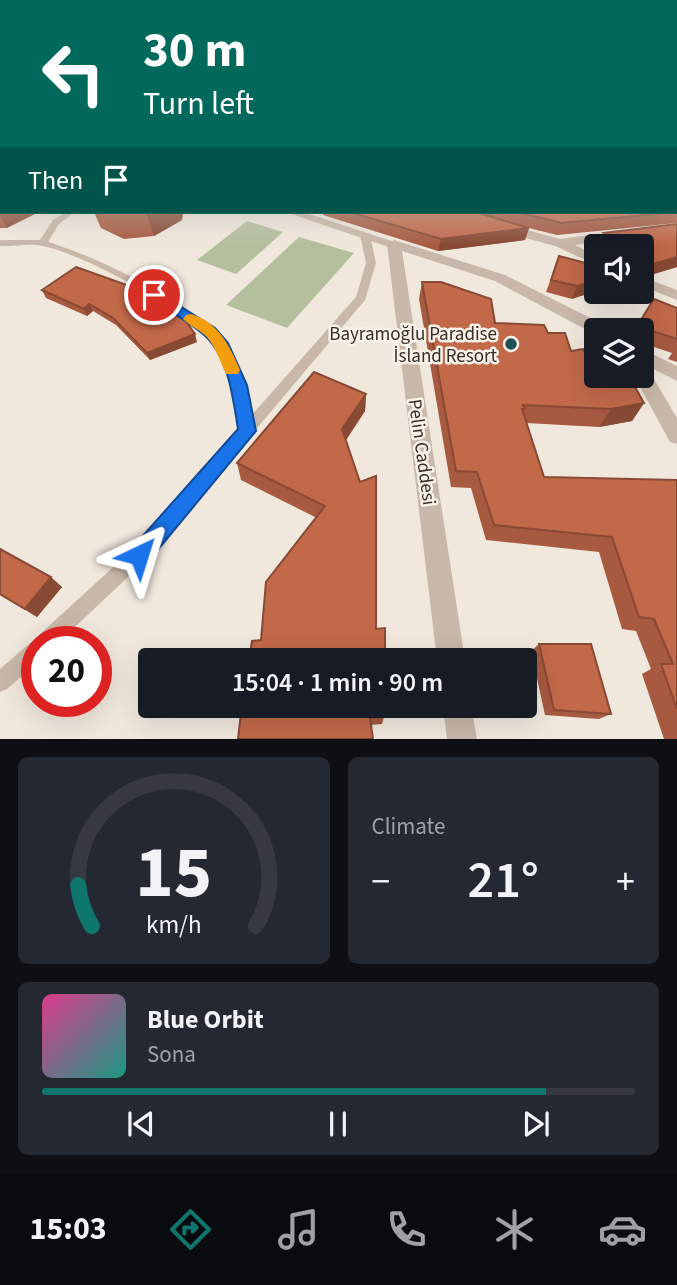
<!DOCTYPE html>
<html lang="en">
<head>
<meta charset="utf-8">
<style>
  :root { --surface:#171b24; --page:#242831; --text:#f1f3f6; --muted:#9ea1a6; --line:#363941; --accent:#0f766e }
  body { margin:0; font-family:"Source Sans 3",sans-serif; background:var(--page); color:var(--text); height:100vh; display:flex; flex-direction:column; font-size:26px; white-space:nowrap }
  * { box-sizing:border-box; margin:0 }
  p { font-size:23px; color:var(--muted) }
  .icon { flex:none; width:38px; height:38px; fill:none; stroke:currentColor; stroke-width:2; stroke-linecap:round; stroke-linejoin:round }
  .map { position:relative; height:739px; overflow:hidden }
  .panel { display:flex; flex-direction:column; gap:18px; padding:18px; background:#0d0f14; flex:1 }
  .panel>* { flex:none }
  .top-card { position:absolute; left:0px; top:0px; width:677px; height:214px; box-shadow:0 7px 28px #0002; background:#00695c; color:#fff; overflow:hidden }
  .buttons { position:absolute; left:584px; top:234px; display:grid; gap:14px }
  .buttons a { display:grid; place-items:center; width:70px; height:70px; border-radius:7px; background:var(--surface); box-shadow:0 7px 28px #0002; font-size:35px }
  .speed { position:absolute; left:21px; top:626px; display:flex; gap:14px; font-size:35px; font-weight:700; text-align:center }
  .speed>* { display:grid; place-content:center; width:91px; height:91px; border-radius:50%; background:var(--surface); box-shadow:0 7px 28px #0002; line-height:1 }
  .speed .limit { border:10px solid #d22; background:#fff; color:#111 }
  .pin { position:absolute; display:grid; place-items:center; width:60px; height:60px; color:#fff; margin:-30px; border:4px solid #fff; border-radius:50%; box-shadow:0 2px 7px #0007 }
  .me { position:absolute; width:77px; margin:-38px; rotate:41deg; stroke-linejoin:round; filter:drop-shadow(0 0 5px #0008) }
  .turn { display:flex; align-items:center; gap:24px; height:147px; padding:0 28px; font-size:32px }
  .turn .icon { width:91px; height:91px; stroke-width:2.5 }
  .turn b { display:block; font-size:49px; line-height:60px }
  .then { display:flex; align-items:center; height:66px; padding:0 28px; background:#0003; gap:14px; font-size:26px }
  .big { font-size:52px; font-weight:600; line-height:1.1 }
  .panel .widget { flex:1; display:flex; flex-direction:column; justify-content:center; gap:10px; min-width:0; padding:0 24px; border-radius:10px; background:var(--page) }
  .panel .dial { align-items:center; gap:0 }
  .dial svg { height:182px; overflow:visible; fill:none; stroke:var(--line); stroke-width:7; stroke-linecap:round; text-anchor:middle }
  .dial text { fill:var(--text); stroke:none }
  .song { display:flex; align-items:center; gap:21px }
  .cover { width:84px; height:84px; border-radius:10px; background:linear-gradient(135deg,hsl(330 70% 55%),hsl(170 70% 35%)) }
  .played { height:7px; border-radius:4px; background:linear-gradient(90deg,var(--accent) 85%,var(--line) 85%) }
  .keys { display:flex; justify-content:space-around; direction:ltr }
  .heat { display:flex; justify-content:space-between; align-items:center; font-size:38px; direction:ltr }
  .panel .tiles { flex:1; display:grid; gap:18px; grid-template-columns:1fr 1fr }
  .widget:last-child { grid-column:span 2 }
  .trip { position:absolute; left:138px; top:648px; width:399px; height:70px; border-radius:7px; background:var(--surface); box-shadow:0 7px 28px #0002; font-weight:600; line-height:70px; text-align:center }
  .tabs { display:flex; height:112px; justify-content:space-around; align-items:center; background:#090b0e; color:var(--muted) }
  .tabs .icon { width:49px; height:49px }
  .tabs .selected { color:var(--accent) }
  .tabs b { font-size:32px; color:var(--text) }
  .map>svg:first-child { display:block }
</style>
</head>
<body>
<div class="map">
<svg width="677" height="739" viewBox="0 0 677 739">
  <rect width="100%" height="100%" fill="#f1e8dd"/>
  <g fill="#b4c09d">
    <path d="M247 221 283 232 236 274 197 260Z"/>
    <path d="M299 237 354 253 287 328 226 305Z"/>
  </g>
  <g fill="none" stroke-linecap="round" stroke-linejoin="round">
    <path fill="#c9b8a9" fill-rule="evenodd" d="M66 212H75L59 224 48 242C95 256 200 305 227 345 241 365 246 393 251 416L356 297 366 263 360 235 362 233H368L370 235 376 263 365 300 145 561 59 642H37V663L7 689 0 692V669L30 643 37 641 39 635 133 549 240 429C235 403 232 374 219 352 198 315 84 254 43 246 29 243 14 247 0 246V240H40L53 220Z"/>
    <g fill="#c9b8a9" fill-rule="evenodd">
      <path d="M505 224 560 239 626 230 633 234 626 238 575 245 597 256V265L555 246 500 231V225Z"/>
      <path d="M394 240 505 275 608 327 610 331H597L596 335 495 281 402 251 465 660H437L387 244Z"/>
      <path d="M642 277 677 290V300L642 286Z"/>
      <path d="M642 349 677 366V381L642 363Z"/>
      <path d="M642 368 648 369 677 418V444L670 442 634 376H642Z"/>
      <path d="M443 705H471L477 739H447Z"/>
    </g>
    <path fill="#c9b8a9" fill-rule="evenodd" d="M285 212H303L401 244 399 247H389Z"/>
  </g>
  <g fill="#a75a40">
    <path d="M677 157V223L557 235 529 228 525 240 438 251 323 215V212H320H676Z"/>
    <path d="M0 158 7 228H0Z"/>
    <path d="M94 212H183L182 220 154 236 124 239 101 228Z"/>
    <path d="M677 224V267L647 276 642 275V247H601L599 245 604 233Z"/>
    <path d="M559 256 597 266 572 299 546 292Z"/>
    <path d="M422 282 495 323 548 333 595 369 644 403 632 421 599 427 526 423 544 477 677 480V739H664L642 674 651 669 636 631 622 629 599 552 486 540 471 488 451 487 419 299Z"/>
    <path d="M42 290 157 297 159 303 197 342 150 360 116 325 93 311 87 316 46 298Z"/>
    <path d="M654 299 677 308V362L668 359 672 353 642 343V331H634Z"/>
    <path d="M366 394 365 411 346 440 360 482 261 640 317 518 241 480 237 463Z"/>
    <path d="M0 549 62 587 37 617 0 595Z"/>
    <path d="M539 644 611 714 599 719 545 715 531 651Z"/>
    <path d="M242 705 384 717 382 724 371 725Z"/>
  </g>
  <g fill="#884a34">
    <path d="M0 188H2V212H39L7 228 0 216Z"/>
    <path d="M146 212H183L182 220 154 236Z"/>
    <path d="M529 228 525 240 438 251 441 239Z"/>
    <path d="M677 257V267L647 276 654 264Z"/>
    <path d="M597 281V291L572 299 577 286Z"/>
    <path d="M89 304 93 311 87 316 84 309Z"/>
    <path d="M195 334 197 342 150 360 147 353Z"/>
    <path d="M366 394 365 411 342 446V429Z"/>
    <path d="M644 403 632 421 599 427 611 409Z"/>
    <path d="M51 577 62 587 37 617 25 609Z"/>
  </g>
  <g fill="#c2694a" stroke="#884a34" stroke-width="2">
    <path d="M676 156 677 157V212L561 223 517 212H676Z"/>
    <rect x="0" y="158" width="2" height="30"/>
    <path d="M350 212H475L529 228 441 239Z"/>
    <path d="M677 224V257L654 264 647 262 642 259V247H625L604 233Z"/>
    <path d="M559 256 597 266V281L577 286 551 280Z"/>
    <path d="M76 267 155 295 157 297 153 299 185 320 195 334 147 353 113 318 89 304 84 309 42 290Z"/>
    <path d="M422 282H441L491 299 495 323 544 325 548 333H565L571 351 583 349 595 369H597V376H629L644 403 611 409 523 405 525 409H522L544 477 677 480V709L661 664H673L654 619 639 617 612 537 494 525 477 472 456 471Z"/>
    <path d="M654 299 677 308V339L637 326Z"/>
    <path d="M314 372 366 394 342 429 360 482 376 476V629L385 628V660H249L252 641 261 640 266 582 325 506 237 463Z"/>
    <path d="M0 549 51 577 25 609 0 594Z"/>
    <path d="M539 644H591L611 714 554 710Z"/>
    <path d="M242 705H385L384 717 370 718 373 739H238Z"/>
  </g>
  <linearGradient id="sky" x2="0" y2="1"><stop stop-color="#7db0d1"/><stop offset="0.58" stop-color="#f9f5f0"/><stop offset="1" stop-color="#f9f5f0" stop-opacity="0"/></linearGradient>
  <rect width="677" height="246" fill="url(#sky)"/>
  <path fill="#1a73e8" stroke="#114b97" stroke-width="2" d="M154 290 215 328 228 343 247 385 256 431 147 563 139 566 132 563 128 555 132 548 238 429C233 399 229 356 203 334 187 320 167 310 149 298V292Z"/>
  <path fill="#f59e0b" d="M191 314C218 322 230 346 240 370L238 374H226C220 361 216 348 207 337 200 330 190 326 183 319L186 315Z"/>
  <circle fill="#1f5257" stroke="#f9f2e9" stroke-width="2.5" cx="511" cy="344" r="7"/>
  <g text-anchor="middle" stroke-width="5" stroke-linejoin="round" paint-order="stroke">
    <g font-size="19" fill="#372d29" stroke="#f9f2e9" text-anchor="end">
      <text x="497" y="340">Bayramoğlu Paradise<tspan x="497" dy="22">İsland Resort</tspan></text>
    </g>
    <g font-size="19" fill="#372d29" stroke="#f9f2e9">
      <text transform="translate(423 452) rotate(82)" y="7">Pelin Caddesi</text>
    </g>
  </g>
</svg>
<div class="buttons">
<a><svg class="icon" aria-label="sound" viewBox="0 0 24 24"><path d="M4 9h4l5-4v14l-5-4H4zM17 9q2 3 0 6"/></svg></a>
<a><svg class="icon" aria-label="layers" viewBox="0 0 24 24"><path d="M12 4l9 5-9 5-9-5zM3 14l9 5 9-5"/></svg></a>
</div>
<div class="speed"><div class="limit">20</div></div>
<div class="pin" style="left:154px;top:295px;background:#d93025"><svg class="icon" aria-label="arrive" viewBox="0 0 24 24"><path d="M6 21V4h12l-3 4 3 4H6"/></svg></div>
<svg class="me" style="left:139px;top:555px" viewBox="-20 -20 40 40"><path d="M0-17L14 15 0 8-14 15z" fill="#1a73e8" stroke="#fff" stroke-width="4"/></svg>
<div class="trip">15:04 · 1 min · 90 m</div>
<div class="top-card">
<div class="turn"><svg class="icon" aria-label="left" viewBox="0 0 24 24"><path d="M17 20v-9H6M10 6l-5 5 5 5"/></svg><div><b>30 m</b>Turn left</div></div>
<div class="then">Then<svg class="icon" aria-label="arrive" viewBox="0 0 24 24"><path d="M6 21V4h12l-3 4 3 4H6"/></svg></div>
</div>
</div>
<section class="panel">
<div class="tiles">
<div class="widget dial"><svg viewBox="0 0 100 80">
<path d="M14 69A42 42 0 1 1 86 69"/>
<path d="M14 69A42 42 0 0 1 8 51" stroke="#0f766e"/>
<text x="50" y="56" font-size="32" font-weight="700">15</text>
<text x="50" y="72" font-size="11">km/h</text>
</svg></div>
<div class="widget"><p>Climate</p>
<div class="heat"><a>−</a><b class="big">21°</b><a>+</a></div>
</div>
<div class="widget">
<div class="song"><i class="cover"></i><div><b>Blue Orbit</b><p>Sona</p></div></div>
<div class="played"></div>
<div class="keys"><svg class="icon" aria-label="previous" viewBox="0 0 24 24"><path d="M18 5L8 12l10 7zM5 5v14"/></svg><svg class="icon" aria-label="pause" viewBox="0 0 24 24"><path d="M8 5v14M16 5v14"/></svg><svg class="icon" aria-label="next" viewBox="0 0 24 24"><path d="M6 5l10 7-10 7zM19 5v14"/></svg></div>
</div>
</div>
</section>
<nav class="tabs">
<b>15:03</b>
<svg class="icon selected" aria-label="directions" viewBox="0 0 24 24"><path d="M12 3l9 9-9 9-9-9zM9 14v-3h6M13 9l2 2-2 2"/></svg>
<svg class="icon" aria-label="music" viewBox="0 0 24 24"><path d="M9 18V5l10-2v13"/><circle cx="6" cy="18" r="3"/><circle cx="16" cy="16" r="3"/></svg>
<svg class="icon" aria-label="phone" viewBox="0 0 24 24"><path d="M5 4h4l2 5-3 2q2 4 5 5l2-3 5 2v4C11 20 4 13 5 4z"/></svg>
<svg class="icon" aria-label="climate" viewBox="0 0 24 24"><path d="M12 3v18M4 7l16 10M4 17L20 7"/></svg>
<svg class="icon" aria-label="car" viewBox="0 0 24 24"><path d="M5 17H2v-5l4-1 3-4h7l3 4 3 1v5h-3M9 17h6M6 11h13"/><circle cx="7" cy="17" r="2"/><circle cx="17" cy="17" r="2"/></svg>
</nav>
</body>
</html>
